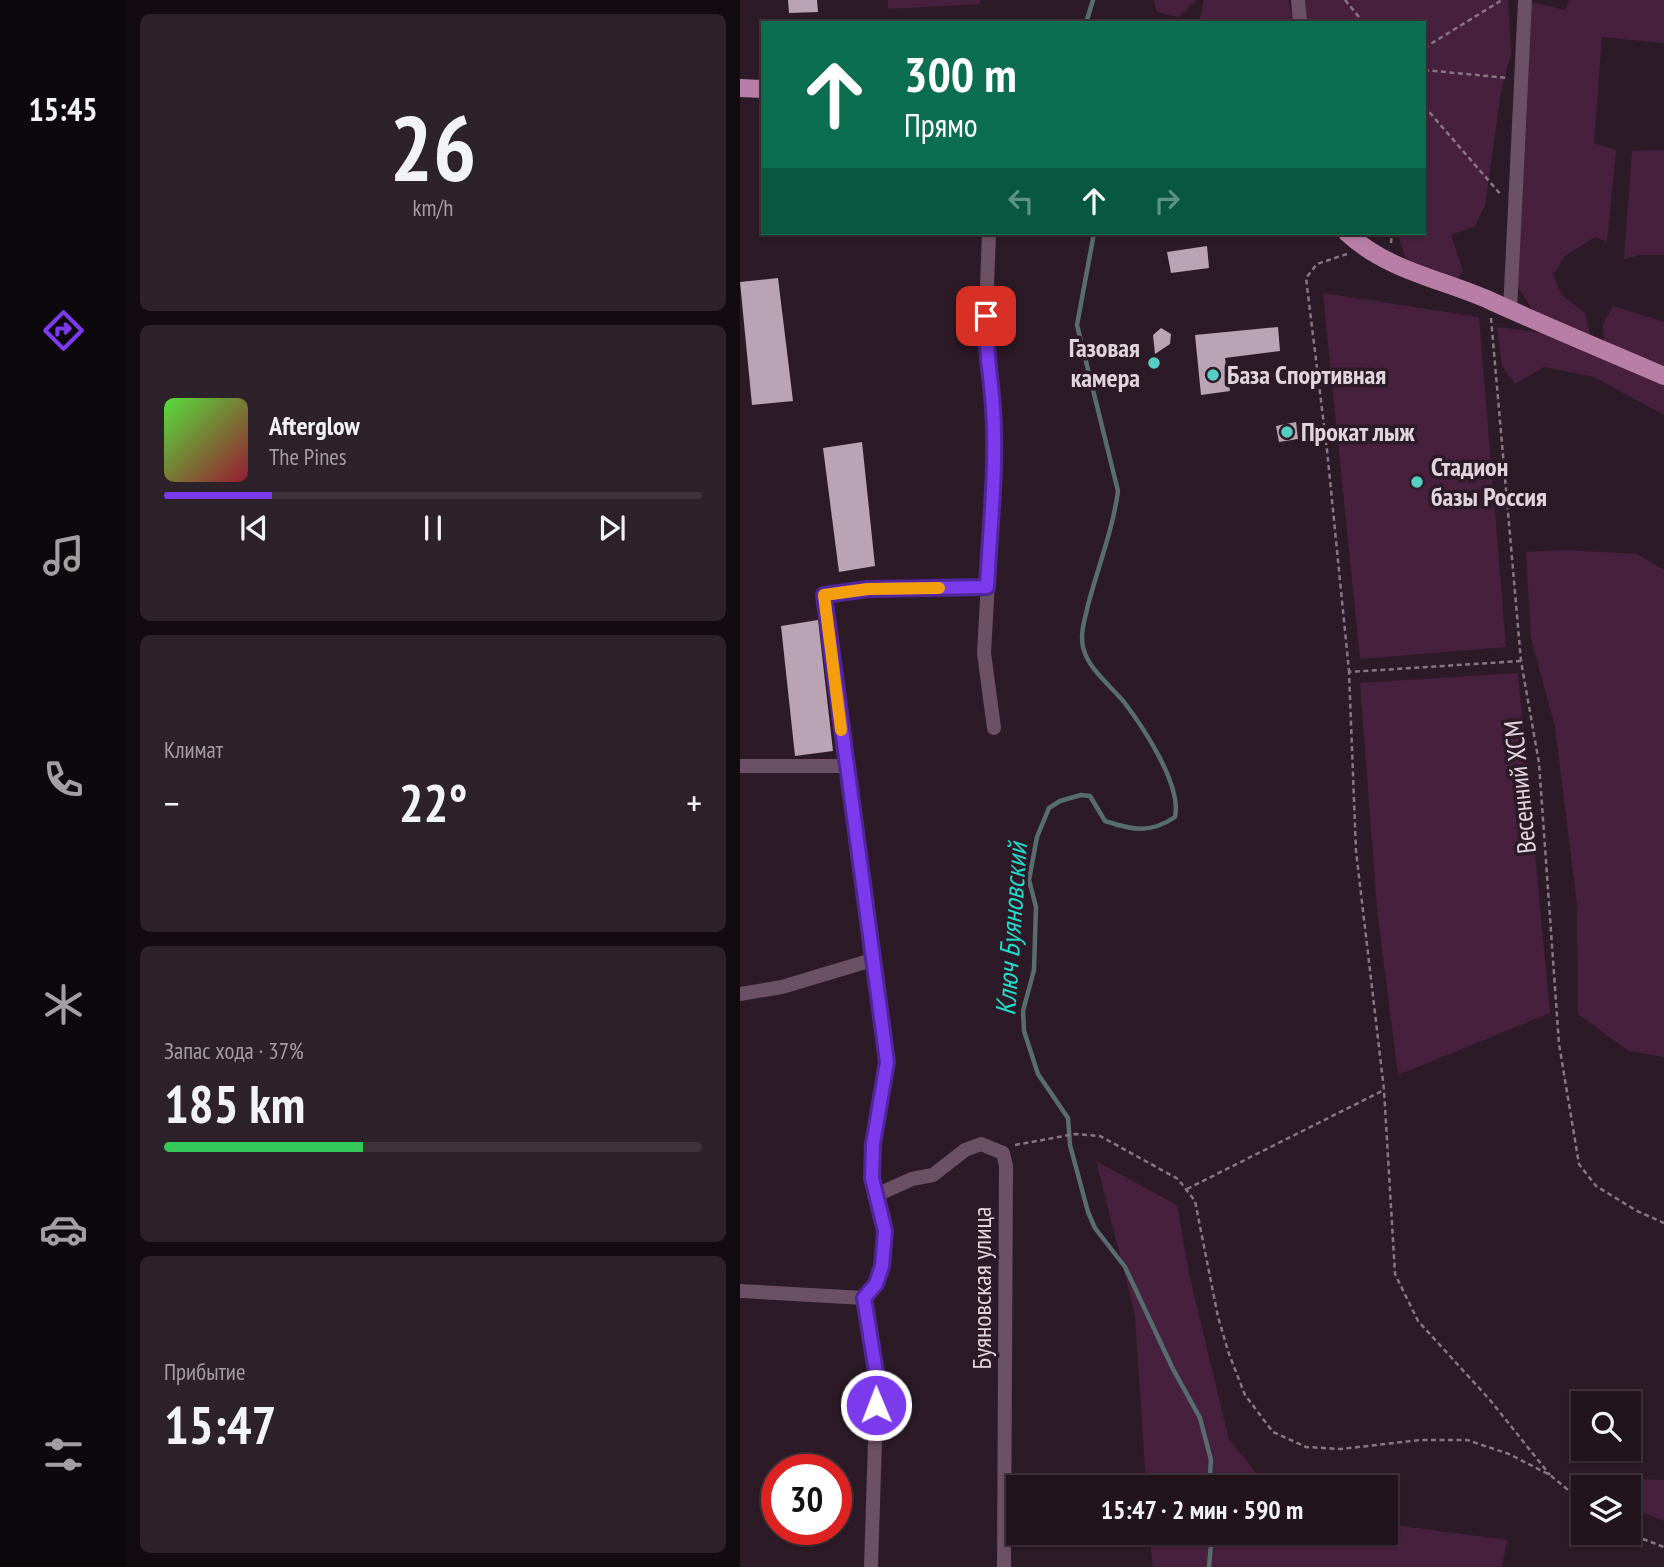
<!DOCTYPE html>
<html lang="ru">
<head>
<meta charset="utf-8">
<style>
  :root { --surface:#21141d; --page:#2d212a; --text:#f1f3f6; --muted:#a29ea4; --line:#3e333b; --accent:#7c3aed }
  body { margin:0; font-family:"PT Sans Narrow",sans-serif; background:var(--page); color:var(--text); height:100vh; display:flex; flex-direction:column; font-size:26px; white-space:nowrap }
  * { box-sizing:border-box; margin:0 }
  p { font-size:23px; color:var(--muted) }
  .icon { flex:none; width:38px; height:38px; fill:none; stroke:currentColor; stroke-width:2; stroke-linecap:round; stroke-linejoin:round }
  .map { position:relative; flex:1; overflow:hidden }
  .panel { display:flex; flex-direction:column; gap:14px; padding:14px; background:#120b10; width:614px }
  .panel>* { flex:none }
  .top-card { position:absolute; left:21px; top:21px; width:665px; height:214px; border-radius:0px; box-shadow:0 2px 5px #0004,0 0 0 2px var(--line); background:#0b6e4f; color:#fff; overflow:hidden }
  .fabs { position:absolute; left:831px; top:1391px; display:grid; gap:14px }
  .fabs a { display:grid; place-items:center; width:70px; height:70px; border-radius:0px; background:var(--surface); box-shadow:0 2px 5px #0004,0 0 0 2px var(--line); font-size:35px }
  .speed { position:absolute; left:21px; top:1454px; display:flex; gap:14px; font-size:35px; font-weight:700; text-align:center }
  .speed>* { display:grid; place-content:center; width:91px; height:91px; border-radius:50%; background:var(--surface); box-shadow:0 2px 5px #0004,0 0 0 2px var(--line); line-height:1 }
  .speed .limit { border:10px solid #d22; background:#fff; color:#111 }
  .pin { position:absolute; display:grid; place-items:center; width:60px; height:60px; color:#fff; margin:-30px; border-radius:14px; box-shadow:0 4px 10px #0006 }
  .me { position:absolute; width:77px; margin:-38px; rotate:359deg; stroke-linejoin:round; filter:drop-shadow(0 0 5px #0008) }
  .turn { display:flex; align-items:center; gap:24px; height:147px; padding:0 28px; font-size:32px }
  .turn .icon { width:91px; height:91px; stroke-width:2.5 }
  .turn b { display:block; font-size:49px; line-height:60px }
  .lanes { display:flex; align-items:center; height:66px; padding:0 28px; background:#0003; justify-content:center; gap:35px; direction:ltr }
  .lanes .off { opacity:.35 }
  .big { font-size:52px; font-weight:600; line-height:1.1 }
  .panel .card { flex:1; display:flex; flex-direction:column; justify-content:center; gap:10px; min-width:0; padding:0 24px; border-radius:10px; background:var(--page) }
  .panel .dial { align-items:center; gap:0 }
  .dial b { font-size:91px; line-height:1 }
  .song { display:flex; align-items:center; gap:21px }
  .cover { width:84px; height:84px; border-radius:10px; background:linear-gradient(135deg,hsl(110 70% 55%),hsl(350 70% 35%)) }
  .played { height:7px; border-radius:4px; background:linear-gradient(90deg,var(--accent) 20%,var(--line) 20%) }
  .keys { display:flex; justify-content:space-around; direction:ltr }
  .heat { display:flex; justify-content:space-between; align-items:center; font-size:38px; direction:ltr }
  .charge { height:10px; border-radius:5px; background:linear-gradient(90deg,#34c759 37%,var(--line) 0) }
  .trip { position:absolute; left:266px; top:1475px; width:392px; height:70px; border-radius:0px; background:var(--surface); box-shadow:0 2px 5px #0004,0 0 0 2px var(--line); font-weight:600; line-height:70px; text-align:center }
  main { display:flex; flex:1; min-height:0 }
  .dock { display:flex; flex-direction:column; width:126px; justify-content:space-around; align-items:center; background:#0d080c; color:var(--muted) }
  .dock .icon { width:49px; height:49px }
  .dock .on { color:var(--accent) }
  .dock b { font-size:32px; color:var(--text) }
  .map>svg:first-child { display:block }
</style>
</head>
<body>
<main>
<nav class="dock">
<b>15:45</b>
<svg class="icon on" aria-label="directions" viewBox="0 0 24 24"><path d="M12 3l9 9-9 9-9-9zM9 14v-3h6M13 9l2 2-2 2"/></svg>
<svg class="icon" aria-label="music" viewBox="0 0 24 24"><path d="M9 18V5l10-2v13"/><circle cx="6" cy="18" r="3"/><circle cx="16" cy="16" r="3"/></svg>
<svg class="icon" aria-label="phone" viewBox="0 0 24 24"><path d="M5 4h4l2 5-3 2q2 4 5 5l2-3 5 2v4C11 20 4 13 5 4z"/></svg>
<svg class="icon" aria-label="climate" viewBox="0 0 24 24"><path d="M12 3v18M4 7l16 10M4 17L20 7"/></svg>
<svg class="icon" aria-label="car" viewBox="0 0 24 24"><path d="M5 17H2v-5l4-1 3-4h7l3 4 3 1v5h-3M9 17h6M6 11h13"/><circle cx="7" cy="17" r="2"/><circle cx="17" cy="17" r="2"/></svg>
<svg class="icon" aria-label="filters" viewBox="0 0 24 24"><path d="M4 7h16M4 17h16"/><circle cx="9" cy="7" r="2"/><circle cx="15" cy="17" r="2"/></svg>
</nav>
<section class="panel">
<div class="card dial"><b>26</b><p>km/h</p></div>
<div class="card">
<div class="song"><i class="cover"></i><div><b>Afterglow</b><p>The Pines</p></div></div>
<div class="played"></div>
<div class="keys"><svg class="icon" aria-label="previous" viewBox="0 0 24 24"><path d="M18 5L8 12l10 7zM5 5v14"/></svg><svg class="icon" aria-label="pause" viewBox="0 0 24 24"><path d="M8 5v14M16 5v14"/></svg><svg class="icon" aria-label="next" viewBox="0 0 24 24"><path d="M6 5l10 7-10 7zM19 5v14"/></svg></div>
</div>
<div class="card"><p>Климат</p>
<div class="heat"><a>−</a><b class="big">22°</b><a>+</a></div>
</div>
<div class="card"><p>Запас хода · 37%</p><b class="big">185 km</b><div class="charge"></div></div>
<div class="card"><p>Прибытие</p><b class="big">15:47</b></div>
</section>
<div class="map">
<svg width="924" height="1567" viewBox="0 0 924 1567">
  <rect width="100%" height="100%" fill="#2c1b27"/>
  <g fill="#47203d">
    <path d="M148 0H240V4L148 9Z"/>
    <path d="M414 0H456L439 17 417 12Z"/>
    <path d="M464 0H548L554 23H459Z"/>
    <path d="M564 0H768L771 53 761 92 745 205 735 226 711 235 723 271 711 290 666 259 657 233H684V23H566Z"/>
    <path d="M829 0H924V43L862 37 854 143 876 150 867 242 855 237 825 256 813 275 822 295 845 313 850 334H834L795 313 767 271 792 2 825 10Z"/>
    <path d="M924 150V255H900L884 259 892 151Z"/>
    <path d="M583 293 739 317 766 647 620 659Z"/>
    <path d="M873 306 924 322V375L864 343 863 324Z"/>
    <path d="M757 327 802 333 924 385V415L854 377 804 367 775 384 762 366Z"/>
    <path d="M827 550 897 554 924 570V1057L889 1051 838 1014 837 904 815 727 791 638 786 552Z"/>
    <path d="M778 673 810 1013 658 1075 637 909 620 683Z"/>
    <path d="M356 1161 437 1205 450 1278 489 1440 528 1487H406L395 1314Z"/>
    <path d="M901 1479 924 1480V1521L890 1507Z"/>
    <path d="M646 1524 767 1540 762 1567H413L409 1533H646Z"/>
  </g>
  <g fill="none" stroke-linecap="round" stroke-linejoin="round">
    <g stroke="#586d6d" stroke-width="4.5">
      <path d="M346 23 353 0"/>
      <path d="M354 233 337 325 378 491C373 529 358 567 348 605 345 619 340 632 343 647 348 669 370 685 384 702 403 727 442 785 435 817 410 834 392 830 365 821L350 796 341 795 320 801 309 808 297 837 289 880 296 907 294 970 283 1011 284 1031 298 1074 328 1118 330 1145 348 1212 355 1228 385 1267 433 1369 460 1418 471 1460 469 1488"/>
      <path d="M469 1567 472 1533"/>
    </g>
  </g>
  <g fill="#baa3b2">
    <path d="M48 0H77L78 12 49 13Z"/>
    <path d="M467 246 469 268 431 273 427 252Z"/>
    <path d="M38 278 53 401 12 405 0 282Z"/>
    <path d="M538 327 540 351 485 358 490 391 461 395 455 335Z"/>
    <path d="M421 328 431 334 430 344 415 354 413 335Z"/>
    <path d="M556 422 558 439 539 442 536 426Z"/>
    <path d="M122 442 135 566 99 572 83 448Z"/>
    <path d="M78 620 93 751 55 756 41 626Z"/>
  </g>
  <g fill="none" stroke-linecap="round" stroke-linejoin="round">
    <g stroke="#867781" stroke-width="2.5" stroke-dasharray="5 3.5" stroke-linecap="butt">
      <path d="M605 0 624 23"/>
      <path d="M684 48 762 0"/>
      <path d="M684 70 768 78"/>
      <path d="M684 106 762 196"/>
      <path d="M651 243 652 233"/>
      <path d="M607 254 577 264 566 278 587 450 609 671"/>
      <path d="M751 318 781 661 799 763 819 1044 839 1164 856 1186 897 1211 924 1223"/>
      <path d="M781 661 609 672 616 851 644 1090 655 1274 678 1321 750 1400 810 1475"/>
      <path d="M275 1145 335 1134 360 1136 438 1179 455 1201 478 1317 489 1354 505 1395 533 1432 566 1447 601 1449 680 1440H727L769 1454 810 1475 844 1503"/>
      <path d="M447 1189 644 1090"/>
      <path d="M887 1533 924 1547"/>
    </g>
    <g stroke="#6c5064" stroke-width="14">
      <path d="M558 0 560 23"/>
      <path d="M249 233 245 340 253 408 254 475 244 653 254 728"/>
      <path d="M770 311 785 0"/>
      <path d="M0 766H108"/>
      <path d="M0 994 42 987 132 960"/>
      <path d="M134 1196 172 1179 193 1175 225 1150 241 1144 263 1153 266 1166 264 1567"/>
      <path d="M0 1291 124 1298 137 1378 131 1567"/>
      <path d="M124 1298 136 1284 142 1266 145 1231 132 1178 133 1144 147 1062 84 595 128 589 247 587"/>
    </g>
    <g stroke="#b87ea7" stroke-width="18">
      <path d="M0 88 23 89"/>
      <path d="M607 233C648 271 702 279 751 301 808 327 866 351 924 376"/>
    </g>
  </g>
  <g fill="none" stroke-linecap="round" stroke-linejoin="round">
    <g stroke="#51269a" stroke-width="18">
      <path id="route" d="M136 1405 137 1378 124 1298 136 1284 142 1266 145 1231 132 1178 133 1144 147 1062 84 595 128 589 247 587C250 528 257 467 253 408 251 377 245 347 246 316"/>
    </g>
    <use href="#route" stroke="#7c3aed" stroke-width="12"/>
    <path stroke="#f59e0b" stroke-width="12" d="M101 730 84 595 128 589 199 588"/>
  </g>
  <g fill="#56cec3" stroke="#2c1b27" stroke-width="2.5">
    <circle cx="414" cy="363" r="7"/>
    <circle cx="473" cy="375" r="7"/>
    <circle cx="547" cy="432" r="7"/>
    <circle cx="677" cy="482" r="7"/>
  </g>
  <g text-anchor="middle" stroke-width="7" stroke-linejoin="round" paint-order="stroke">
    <g font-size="26" font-weight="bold" fill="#e1d5dd" stroke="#2c1b27" text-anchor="start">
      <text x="400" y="357" text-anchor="end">Газовая<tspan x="400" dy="30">камера</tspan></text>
      <text x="487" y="384">База Спортивная</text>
      <text x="561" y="441">Прокат лыж</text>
      <text x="691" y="476">Стадион<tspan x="691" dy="30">базы Россия</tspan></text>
    </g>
    <g font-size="26" fill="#e1d5dd" stroke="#2c1b27">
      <text transform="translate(780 787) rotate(-96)" y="9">Весенний ХСМ</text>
      <text transform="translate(242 1288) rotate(-90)" y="9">Буяновская улица</text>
    </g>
    <g font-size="28" font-style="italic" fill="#24dacc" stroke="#2c1b27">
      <text transform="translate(271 929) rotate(-86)" y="10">Ключ Буяновский</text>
    </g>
  </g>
</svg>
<div class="fabs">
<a><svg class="icon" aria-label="search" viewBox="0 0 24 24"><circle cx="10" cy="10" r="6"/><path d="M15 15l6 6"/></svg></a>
<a><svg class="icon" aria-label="layers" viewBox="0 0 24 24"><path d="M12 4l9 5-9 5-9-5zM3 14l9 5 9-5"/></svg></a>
</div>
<div class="speed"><div class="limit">30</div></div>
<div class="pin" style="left:246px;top:316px;background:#d93025"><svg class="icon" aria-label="arrive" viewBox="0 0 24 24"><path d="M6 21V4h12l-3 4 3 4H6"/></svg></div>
<svg class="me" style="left:136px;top:1405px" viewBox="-20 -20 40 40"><circle r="17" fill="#7c3aed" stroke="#fff" stroke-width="3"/><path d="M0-11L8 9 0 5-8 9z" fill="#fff"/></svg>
<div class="trip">15:47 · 2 мин · 590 m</div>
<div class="top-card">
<div class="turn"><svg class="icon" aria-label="ahead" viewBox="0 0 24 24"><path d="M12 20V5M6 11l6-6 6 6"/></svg><div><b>300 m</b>Прямо</div></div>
<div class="lanes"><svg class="icon off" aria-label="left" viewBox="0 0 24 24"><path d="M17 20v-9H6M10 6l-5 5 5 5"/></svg><svg class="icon" aria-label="ahead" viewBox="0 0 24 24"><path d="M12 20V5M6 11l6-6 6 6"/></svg><svg class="icon off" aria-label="right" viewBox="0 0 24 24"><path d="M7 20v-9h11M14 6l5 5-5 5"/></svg></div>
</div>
</div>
</main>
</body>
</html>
